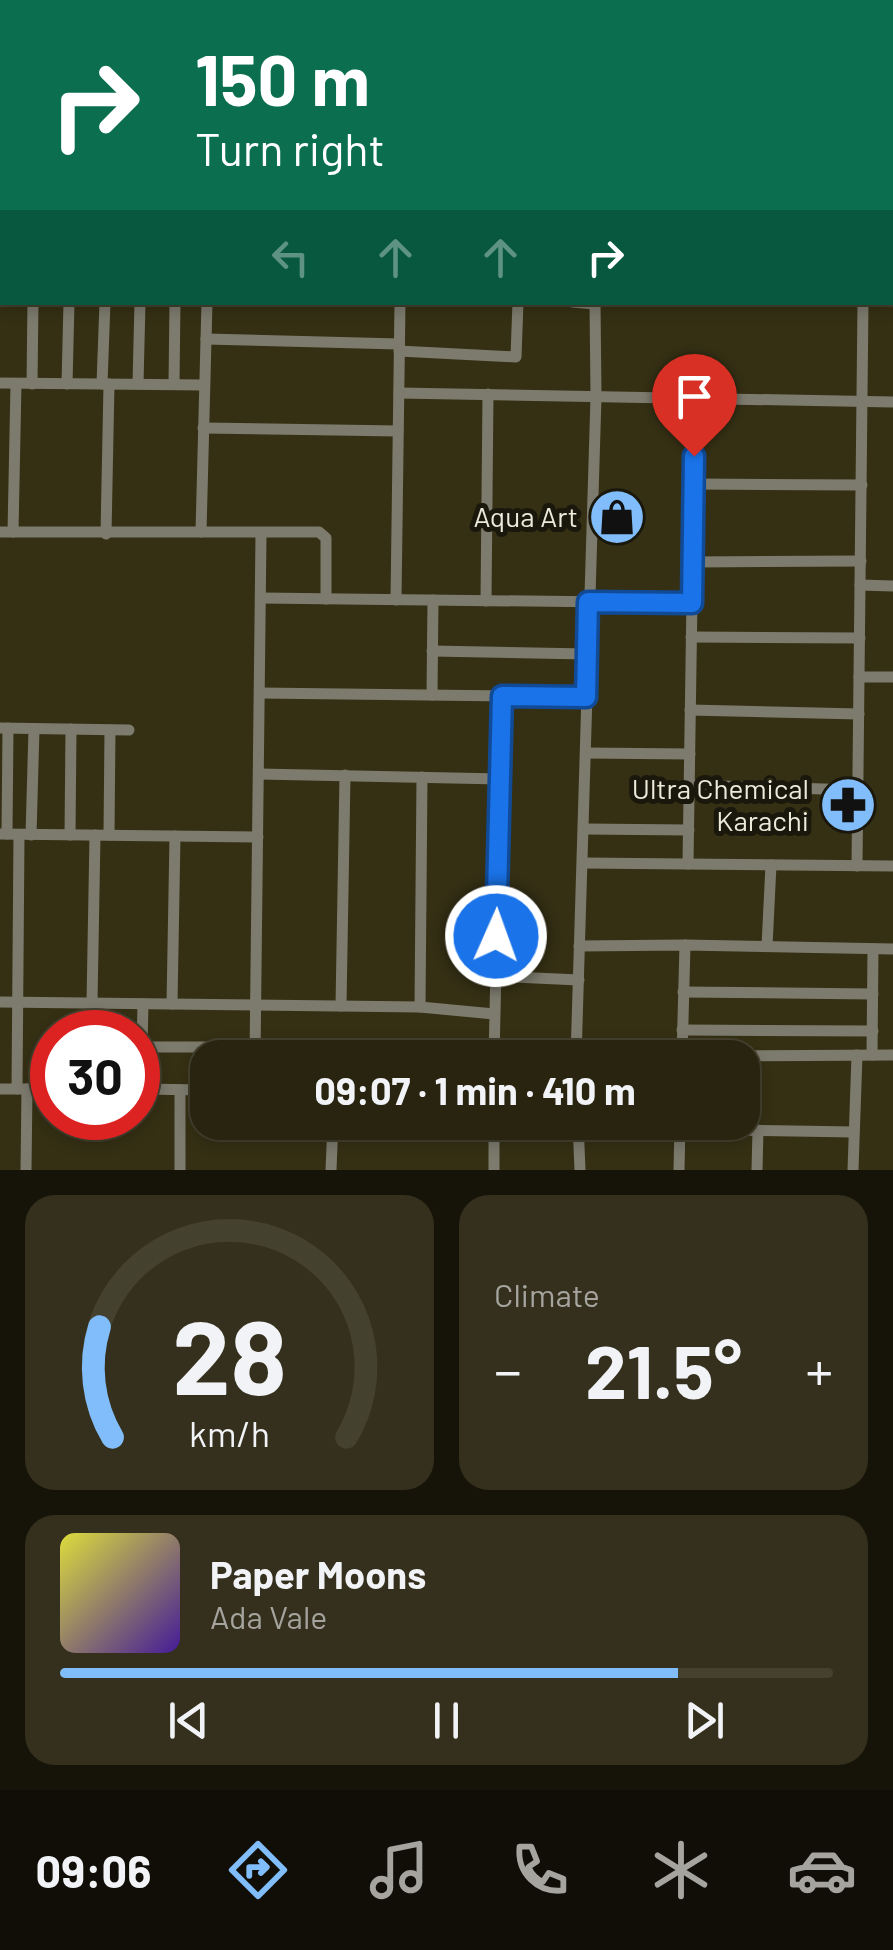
<!DOCTYPE html>
<html lang="en">
<head>
<meta charset="utf-8">
<style>
  :root { --surface:#28240f; --page:#34301d; --text:#f1f3f6; --muted:#a5a49e; --line:#44412f; --accent:#80bdfa }
  body { margin:0; font-family:Barlow,sans-serif; background:var(--page); color:var(--text); height:100vh; display:flex; flex-direction:column; font-size:38px; white-space:nowrap }
  * { box-sizing:border-box; margin:0 }
  p { font-size:32px; color:var(--muted) }
  .icon { flex:none; width:55px; height:55px; fill:none; stroke:currentColor; stroke-width:2; stroke-linecap:round; stroke-linejoin:round }
  .map { position:relative; height:1170px; overflow:hidden }
  .sheet { display:flex; flex-direction:column; gap:25px; padding:25px; background:#161408; flex:1 }
  .sheet>* { flex:none }
  .top-card { position:absolute; left:0px; top:0px; width:895px; height:305px; box-shadow:0 5px 15px #0003,0 0 0 2px var(--line); background:#0b6e4f; color:#fff; overflow:hidden }
  .speed { position:absolute; left:30px; top:1010px; display:flex; gap:20px; font-size:50px; font-weight:700; text-align:center }
  .speed>* { display:grid; place-content:center; width:130px; height:130px; border-radius:50%; background:var(--surface); box-shadow:0 5px 15px #0003,0 0 0 2px var(--line); line-height:1 }
  .speed .limit { border:15px solid #d22; background:#fff; color:#111 }
  .pin { position:absolute; display:grid; place-items:center; width:85px; height:85px; color:#fff; margin:-102px -42px; border-radius:50% 50% 50% 0; rotate:-45deg; box-shadow:0 0 10px #0007 }
  .pin .icon { rotate:45deg }
  .me { position:absolute; width:110px; margin:-55px; rotate:2deg; stroke-linejoin:round; filter:drop-shadow(0 0 8px #0008) }
  .turn { display:flex; align-items:center; gap:35px; height:210px; padding:0 30px; font-size:45px }
  .turn .icon { width:130px; height:130px; stroke-width:2.5 }
  .turn b { display:block; font-size:70px; line-height:85px }
  .lanes { display:flex; align-items:center; height:95px; padding:0 30px; background:#0003; justify-content:center; gap:50px; direction:ltr }
  .lanes .off { opacity:.35 }
  .big { font-size:75px; font-weight:700; line-height:1.1 }
  .sheet .card { flex:1; display:flex; flex-direction:column; justify-content:center; gap:15px; min-width:0; padding:0 35px; border-radius:30px; background:var(--page) }
  .sheet .dial { align-items:center; gap:0 }
  .dial svg { height:260px; overflow:visible; fill:none; stroke:var(--line); stroke-width:7; stroke-linecap:round; text-anchor:middle }
  .dial text { fill:var(--text); stroke:none }
  .song { display:flex; align-items:center; gap:30px }
  .cover { width:120px; height:120px; border-radius:15px; background:linear-gradient(135deg,hsl(60 70% 55%),hsl(260 70% 35%)) }
  .played { height:10px; border-radius:5px; background:linear-gradient(90deg,var(--accent) 80%,var(--line) 80%) }
  .keys { display:flex; justify-content:space-around; direction:ltr }
  .heat { display:flex; justify-content:space-between; align-items:center; font-size:55px; direction:ltr }
  .sheet .tiles { flex:1; display:grid; gap:25px; grid-template-columns:1fr 1fr }
  .card:last-child { grid-column:span 2 }
  .trip { position:absolute; left:190px; top:1040px; width:570px; height:100px; border-radius:30px; background:var(--surface); box-shadow:0 5px 15px #0003,0 0 0 2px var(--line); font-weight:700; line-height:100px; text-align:center }
  .menu { display:flex; height:160px; justify-content:space-around; align-items:center; background:#100e06; color:var(--muted) }
  .menu .icon { width:70px; height:70px }
  .menu .current { color:var(--accent) }
  .menu b { font-size:45px; color:var(--text) }
  .map>svg:first-child { display:block }
</style>
</head>
<body>
<div class="map">
<svg width="893" height="1170" viewBox="0 0 893 1170">
  <rect width="100%" height="100%" fill="#353014"/>
  <g fill="none" stroke-linecap="round" stroke-linejoin="round">
    <g stroke="#7d7b6e" stroke-width="11">
      <path d="M383 2V0"/>
      <path d="M588 2V0"/>
      <path d="M0 110H2"/>
      <path d="M892 123H893"/>
      <path d="M0 205H2"/>
      <path d="M892 217H893"/>
      <path d="M0 265H2"/>
      <path d="M0 292H2"/>
      <path d="M892 296H893"/>
      <path d="M572 302 595 304"/>
      <path d="M206 339 399 344"/>
      <path d="M399 351 516 357 518 302"/>
      <path d="M0 383 204 385"/>
      <path d="M32 384 33 302"/>
      <path d="M67 384 69 302"/>
      <path d="M102 384 105 302"/>
      <path d="M138 384 140 302"/>
      <path d="M174 384 175 302"/>
      <path d="M399 393 893 402"/>
      <path d="M203 428 398 431"/>
      <path d="M693 484 862 485"/>
      <path d="M0 532H319L326 538V599"/>
      <path d="M13 532 16 384"/>
      <path d="M201 532 207 302"/>
      <path d="M106 534 109 384"/>
      <path d="M692 562 861 561"/>
      <path d="M860 585 893 586"/>
      <path d="M261 598 692 603"/>
      <path d="M396 600 400 302"/>
      <path d="M486 601 488 394"/>
      <path d="M691 637 860 638"/>
      <path d="M432 651 587 654"/>
      <path d="M859 677H893"/>
      <path d="M260 693 586 697"/>
      <path d="M432 695 433 600"/>
      <path d="M690 710 859 714"/>
      <path d="M0 728 129 730"/>
      <path d="M586 753 690 754"/>
      <path d="M259 774 501 779"/>
      <path d="M689 785 858 790"/>
      <path d="M585 829 689 830"/>
      <path d="M0 834 258 837"/>
      <path d="M7 834 8 728"/>
      <path d="M31 835 34 729"/>
      <path d="M70 835 71 729"/>
      <path d="M109 835 110 730"/>
      <path d="M584 863 893 866"/>
      <path d="M688 864 695 400"/>
      <path d="M857 866 863 302"/>
      <path d="M579 946 685 945 893 949"/>
      <path d="M767 946 771 865"/>
      <path d="M494 976 579 980"/>
      <path d="M683 992 873 994"/>
      <path d="M0 1002 420 1007 494 1014"/>
      <path d="M92 1003 95 835"/>
      <path d="M172 1004 175 836"/>
      <path d="M341 1006 345 775"/>
      <path d="M420 1007 422 777"/>
      <path d="M682 1030 873 1031"/>
      <path d="M142 1047H255"/>
      <path d="M872 1055 873 949"/>
      <path d="M576 1057 893 1055"/>
      <path d="M255 1058 261 534"/>
      <path d="M494 1058 502 696"/>
      <path d="M576 1058 596 397 595 302"/>
      <path d="M682 1058 685 945"/>
      <path d="M0 1089H52"/>
      <path d="M17 1089 19 835"/>
      <path d="M138 1089 208 1090"/>
      <path d="M141 1089 143 1004"/>
      <path d="M494 1122V1170"/>
      <path d="M578 1122 580 1170"/>
      <path d="M680 1129 854 1132"/>
      <path d="M26 1170 27 1089"/>
      <path d="M180 1170V1090"/>
      <path d="M331 1170 333 1122"/>
      <path d="M679 1170 680 1124"/>
      <path d="M757 1170 758 1130"/>
      <path d="M853 1170 857 1055"/>
    </g>
  </g>
  <g fill="none" stroke-linecap="round" stroke-linejoin="round">
    <g stroke="#114b97" stroke-width="25">
      <path id="route" d="M496 936 502 696 586 697 588 602 692 603 694 456"/>
    </g>
    <use href="#route" stroke="#1a73e8" stroke-width="18"/>
  </g>
  <defs>
    <g id="shop-disc" transform="scale(2.875)"><circle r="9.5" fill="#80bdfa" stroke="#1a180c"/><path d="M-5-2.5h2.3a2.7 3.5 0 0 1 5.4 0H5L5.5 6h-11ZM-1.5-2.5h3a1.5 2.3 0 0 0-3 0Z" fill="#111"/></g>
    <g id="pharmacy-disc" transform="scale(2.875)"><circle r="9.5" fill="#80bdfa" stroke="#1a180c"/><path d="M-2-6h4v4h4v4h-4v4h-4v-4h-4v-4h4Z" fill="#111"/></g>
  </defs>
  <g fill-rule="evenodd">
    <use href="#shop-disc" x="617" y="517"/>
    <use href="#pharmacy-disc" x="848" y="805"/>
  </g>
  <g text-anchor="middle" stroke-width="10" stroke-linejoin="round" paint-order="stroke">
    <g font-size="28" fill="#eceada" stroke="#1a180c" text-anchor="end">
      <text x="578" y="527">Aqua Art</text>
      <text x="809" y="799">Ultra Chemical<tspan x="809" dy="32">Karachi</tspan></text>
    </g>
  </g>
</svg>
<div class="speed"><div class="limit">30</div></div>
<div class="pin" style="left:694px;top:456px;background:#d93025"><svg class="icon" aria-label="arrive" viewBox="0 0 24 24"><path d="M6 21V4h12l-3 4 3 4H6"/></svg></div>
<svg class="me" style="left:496px;top:936px" viewBox="-20 -20 40 40"><circle r="17" fill="#1a73e8" stroke="#fff" stroke-width="3"/><path d="M0-11L8 9 0 5-8 9z" fill="#fff"/></svg>
<div class="trip">09:07 · 1 min · 410 m</div>
<div class="top-card">
<div class="turn"><svg class="icon" aria-label="right" viewBox="0 0 24 24"><path d="M7 20v-9h11M14 6l5 5-5 5"/></svg><div><b>150 m</b>Turn right</div></div>
<div class="lanes"><svg class="icon off" aria-label="left" viewBox="0 0 24 24"><path d="M17 20v-9H6M10 6l-5 5 5 5"/></svg><svg class="icon off" aria-label="ahead" viewBox="0 0 24 24"><path d="M12 20V5M6 11l6-6 6 6"/></svg><svg class="icon off" aria-label="ahead" viewBox="0 0 24 24"><path d="M12 20V5M6 11l6-6 6 6"/></svg><svg class="icon" aria-label="right" viewBox="0 0 24 24"><path d="M7 20v-9h11M14 6l5 5-5 5"/></svg></div>
</div>
</div>
<section class="sheet">
<div class="tiles">
<div class="card dial"><svg viewBox="0 0 100 80">
<path d="M14 69A42 42 0 1 1 86 69"/>
<path d="M14 69A42 42 0 0 1 10 35" stroke="#80bdfa"/>
<text x="50" y="56" font-size="32" font-weight="700">28</text>
<text x="50" y="72" font-size="11">km/h</text>
</svg></div>
<div class="card"><p>Climate</p>
<div class="heat"><a>−</a><b class="big">21.5°</b><a>+</a></div>
</div>
<div class="card">
<div class="song"><i class="cover"></i><div><b>Paper Moons</b><p>Ada Vale</p></div></div>
<div class="played"></div>
<div class="keys"><svg class="icon" aria-label="previous" viewBox="0 0 24 24"><path d="M18 5L8 12l10 7zM5 5v14"/></svg><svg class="icon" aria-label="pause" viewBox="0 0 24 24"><path d="M8 5v14M16 5v14"/></svg><svg class="icon" aria-label="next" viewBox="0 0 24 24"><path d="M6 5l10 7-10 7zM19 5v14"/></svg></div>
</div>
</div>
</section>
<nav class="menu">
<b>09:06</b>
<svg class="icon current" aria-label="directions" viewBox="0 0 24 24"><path d="M12 3l9 9-9 9-9-9zM9 14v-3h6M13 9l2 2-2 2"/></svg>
<svg class="icon" aria-label="music" viewBox="0 0 24 24"><path d="M9 18V5l10-2v13"/><circle cx="6" cy="18" r="3"/><circle cx="16" cy="16" r="3"/></svg>
<svg class="icon" aria-label="phone" viewBox="0 0 24 24"><path d="M5 4h4l2 5-3 2q2 4 5 5l2-3 5 2v4C11 20 4 13 5 4z"/></svg>
<svg class="icon" aria-label="climate" viewBox="0 0 24 24"><path d="M12 3v18M4 7l16 10M4 17L20 7"/></svg>
<svg class="icon" aria-label="car" viewBox="0 0 24 24"><path d="M5 17H2v-5l4-1 3-4h7l3 4 3 1v5h-3M9 17h6M6 11h13"/><circle cx="7" cy="17" r="2"/><circle cx="17" cy="17" r="2"/></svg>
</nav>
</body>
</html>
